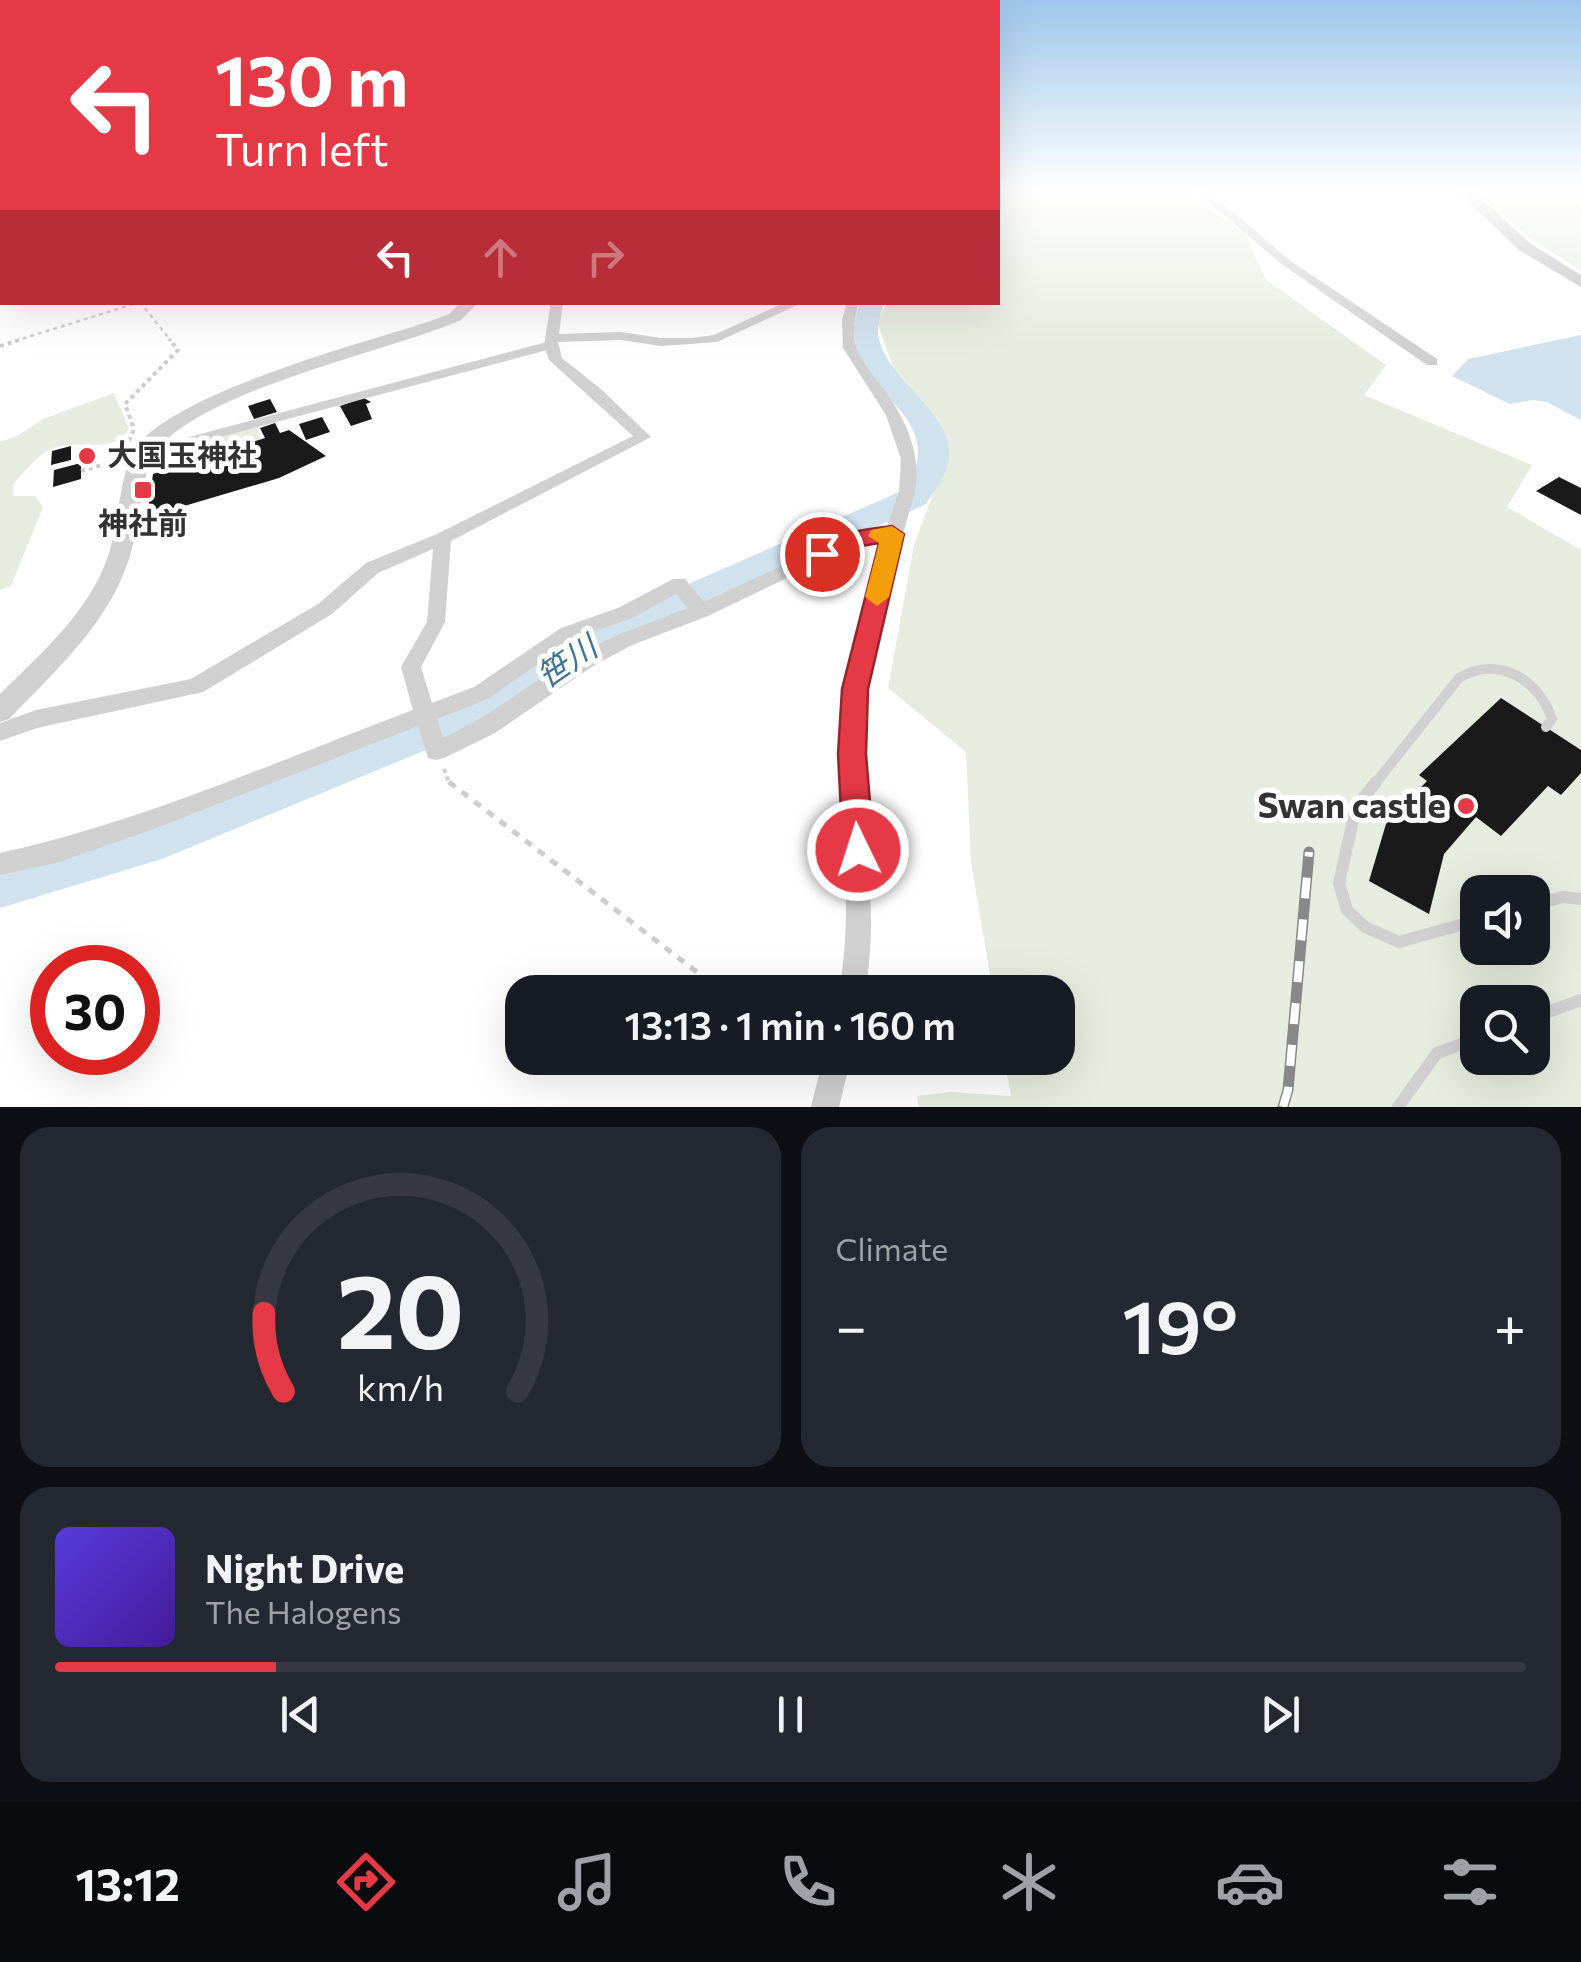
<!DOCTYPE html>
<html lang="en">
<head>
<meta charset="utf-8">
<style>
  :root { --surface:#171b24; --page:#242831; --text:#f1f3f6; --muted:#9ea1a6; --line:#363941; --accent:#e63946 }
  body { margin:0; font-family:Commissioner,"Noto Sans JP",sans-serif; background:var(--page); color:var(--text); height:100vh; display:flex; flex-direction:column; font-size:38px; white-space:nowrap }
  * { box-sizing:border-box; margin:0 }
  p { font-size:32px; color:var(--muted) }
  .icon { flex:none; width:55px; height:55px; fill:none; stroke:currentColor; stroke-width:2; stroke-linecap:round; stroke-linejoin:round }
  .map { position:relative; height:1107px; overflow:hidden }
  .panel { display:flex; flex-direction:column; gap:20px; padding:20px; background:#0d0f14; flex:1 }
  .panel>* { flex:none }
  .top-card { position:absolute; left:0px; top:0px; width:1000px; height:305px; box-shadow:0 10px 40px #0002; background:#e63946; color:#fff; overflow:hidden }
  .controls { position:absolute; left:1460px; top:875px; display:grid; gap:20px }
  .controls a { display:grid; place-items:center; width:90px; height:90px; border-radius:20px; background:var(--surface); box-shadow:0 10px 40px #0002; font-size:50px }
  .speed { position:absolute; left:30px; top:945px; display:flex; gap:20px; font-size:50px; font-weight:700; text-align:center }
  .speed>* { display:grid; place-content:center; width:130px; height:130px; border-radius:50%; background:var(--surface); box-shadow:0 10px 40px #0002; line-height:1 }
  .speed .limit { border:15px solid #d22; background:#fff; color:#111 }
  .pin { position:absolute; display:grid; place-items:center; width:85px; height:85px; color:#fff; margin:-42px; border:5px solid #fff; border-radius:50%; box-shadow:0 2px 10px #0007 }
  .me { position:absolute; width:110px; margin:-55px; rotate:356deg; stroke-linejoin:round; filter:drop-shadow(0 0 8px #0008) }
  .turn { display:flex; align-items:center; gap:35px; height:210px; padding:0 50px; font-size:45px }
  .turn .icon { width:130px; height:130px; stroke-width:2.5 }
  .turn b { display:block; font-size:70px; line-height:85px }
  .lanes { display:flex; align-items:center; height:95px; padding:0 50px; background:#0003; justify-content:center; gap:50px; direction:ltr }
  .lanes .off { opacity:.35 }
  .big { font-size:75px; font-weight:600; line-height:1.1 }
  .panel .tile { flex:1; display:flex; flex-direction:column; justify-content:center; gap:15px; min-width:0; padding:0 35px; border-radius:30px; background:var(--page) }
  .panel .dial { align-items:center; gap:0 }
  .dial svg { height:260px; overflow:visible; fill:none; stroke:var(--line); stroke-width:7; stroke-linecap:round; text-anchor:middle }
  .dial text { fill:var(--text); stroke:none }
  .song { display:flex; align-items:center; gap:30px }
  .cover { width:120px; height:120px; border-radius:15px; background:linear-gradient(135deg,hsl(250 70% 55%),hsl(260 70% 35%)) }
  .played { height:10px; border-radius:5px; background:linear-gradient(90deg,var(--accent) 15%,var(--line) 15%) }
  .keys { display:flex; justify-content:space-around; direction:ltr }
  .heat { display:flex; justify-content:space-between; align-items:center; font-size:55px; direction:ltr }
  .panel .tiles { flex:1; display:grid; gap:20px; grid-template-columns:1fr 1fr }
  .tile:last-child { grid-column:span 2 }
  .trip { position:absolute; left:505px; top:975px; width:570px; height:100px; border-radius:30px; background:var(--surface); box-shadow:0 10px 40px #0002; font-weight:600; line-height:100px; text-align:center }
  .tab-bar { display:flex; height:160px; justify-content:space-around; align-items:center; background:#090b0e; color:var(--muted) }
  .tab-bar .icon { width:70px; height:70px }
  .tab-bar .on { color:var(--accent) }
  .tab-bar b { font-size:45px; color:var(--text) }
  .map>svg:first-child { display:block }
</style>
</head>
<body>
<div class="map">
<svg width="1581" height="1107" viewBox="0 0 1581 1107">
  <rect width="100%" height="100%" fill="#fff"/>
  <g fill="#e6ecdf" fill-rule="evenodd">
    <path d="M998 190H1174L1189 195 1244 232 1266 280 1386 365 1364 395 1532 465 1507 507 1581 550V1107H919L917 1096 951 1092 1011 1096 1004 1058H1058V992H993L971 863 966 752 888 688 914 545 940 475 934 426 898 381 877 322 887 303 998 302ZM1478 892H1532V948H1478ZM1478 1002H1532V1058H1478Z"/>
    <path d="M1473 190H1581V271L1534 241Z"/>
    <path d="M114 393 129 429C109 458 77 436 49 450 36 456 24 473 14 483L13 496H35L43 507 11 586 0 590V442L19 435 43 419Z"/>
    <path d="M255 427 261 439 153 474 158 453Z"/>
  </g>
  <path fill="#cfe2ee" d="M1581 335V420L1547 402 1533 400 1510 404 1452 376 1468 359Z"/>
  <g fill="none" stroke-linecap="round" stroke-linejoin="round">
    <path fill="#cfe2ee" fill-rule="evenodd" d="M860 302H883C882 312 877 324 878 334 884 383 966 417 946 470 942 482 932 494 926 504L611 649 530 707 162 859 0 908V864L162 819 504 685 585 629 904 490C953 416 858 399 854 333 853 324 858 312 860 302Z"/>
  </g>
  <g fill="#1a1a1a">
    <path d="M364 398 371 402 366 404 372 419 351 426 340 406Z"/>
    <path d="M270 399 277 412 254 419 248 406Z"/>
    <path d="M322 417 330 432 306 440 299 424Z"/>
    <path d="M275 423 280 433 289 430 326 456 279 478 147 517 153 474 265 438 260 428Z"/>
    <path d="M71 446V460L51 465 52 451Z"/>
    <path d="M81 463V479L53 487 54 470Z"/>
    <path d="M1559 477 1581 488V515L1536 491Z"/>
    <path d="M1501 698 1581 750V773L1561 795 1548 786 1501 836 1476 817 1444 854 1429 914 1369 881 1386 824 1427 781 1419 775Z"/>
  </g>
  <g fill="none" stroke-linecap="round" stroke-linejoin="round">
    <g stroke="#cdcdcd" stroke-width="2.5" stroke-dasharray="4 4" stroke-linecap="butt">
      <path d="M140 302 171 341"/>
      <path d="M15 341 140 302"/>
    </g>
    <g stroke="#cdcdcd" stroke-width="4" stroke-dasharray="4 4" stroke-linecap="butt">
      <path d="M0 346 23 339"/>
      <path d="M129 441 134 429 125 404 178 350 169 339"/>
      <path d="M81 471 123 459"/>
      <path d="M444 769 450 785"/>
    </g>
    <path stroke="#cdcdcd" stroke-width="5" stroke-dasharray="8 8" stroke-linecap="butt" d="M449 782 723 992"/>
    <path stroke="#d0d0d0" stroke-width="8" d="M148 452 551 345"/>
    <path stroke="#d0d0d0" stroke-width="10" d="M1374 785 1459 678C1497 655 1538 678 1552 719L1546 727"/>
    <g stroke="#d0d0d0" stroke-width="12">
      <path d="M1376 782 1356 807 1339 883 1347 910 1365 927 1399 942 1478 920"/>
      <path d="M1532 905 1563 897 1581 899"/>
      <path d="M1532 1018 1581 1000"/>
      <path d="M1398 1107 1437 1053 1478 1038"/>
    </g>
    <g fill="#d0d0d0" fill-rule="evenodd">
      <path d="M1195 190H1207L1288 259 1437 359V365H1427L1280 263Z"/>
      <rect x="0" y="217" width="2" height="6"/>
      <path d="M551 302H563L559 334 621 332 661 338H691L714 335 786 302H804L717 342 661 346 621 340 558 342 562 358 602 390 651 437 451 541 445 622 421 667 432 703 474 687 561 628 618 608 673 579H685L704 602 846 536 886 529 899 491 901 459 886 415 843 348 842 320 847 302H859C855 318 851 333 857 349 863 364 874 376 883 388 905 418 922 453 915 491 895 567 866 643 862 723 857 815 882 899 865 992H839C855 901 838 820 841 730 843 666 864 602 882 542L855 545 708 616 632 645 593 666 495 733 444 758 436 760 428 758 418 726 151 830 56 863 0 875V853C139 823 280 760 413 710L401 667 427 622 433 549 378 573 332 614 203 692 37 728 0 741V723L36 710 191 679 318 604 366 563 437 534 633 436 549 360 544 345ZM676 594 688 608C652 622 615 634 581 653 532 681 495 714 443 738L437 719 488 699 575 638 632 618Z"/>
      <path d="M823 1058H851L839 1107H811Z"/>
    </g>
    <path fill="#d0d0d0" fill-rule="evenodd" d="M461 302H479L461 320C385 353 203 389 155 452 142 469 138 536 128 562 106 626 55 671 9 719L0 722V694C43 651 92 610 110 550 118 521 120 480 132 454 160 396 366 342 428 322L449 314Z"/>
    <g fill="#bdbdbd" fill-rule="evenodd">
      <path d="M1456 190H1472L1531 244 1581 275V287L1519 250Z"/>
      <rect x="0" y="253" width="2" height="10"/>
    </g>
    <g stroke="#888" stroke-width="11">
      <path id="rail" d="M1283 1107 1288 1090 1309 852"/>
    </g>
    <use href="#rail" stroke="#fff" stroke-width="8" stroke-dasharray="21" stroke-linecap="butt"/>
  </g>
  <linearGradient id="sky" x2="0" y2="1"><stop stop-color="#9ec6ea"/><stop offset="0.55" stop-color="#fff"/><stop offset="1" stop-color="#fff" stop-opacity="0"/></linearGradient>
  <rect width="1581" height="345" fill="url(#sky)"/>
  <path fill="#e63946" stroke="#96252e" stroke-width="2.5" d="M892 526 904 534 868 689 866 754 874 850 869 860 858 865 848 860 843 850 838 754 842 689 879 543 856 547 822 562 810 554C828 532 866 530 892 526Z"/>
  <path fill="#f59e0b" d="M892 526 904 534 889 597 877 606 865 597 879 543 868 536 871 530Z"/>
  <g fill="#e63946" stroke="#fff" stroke-width="4">
    <circle cx="87" cy="456" r="10"/>
    <rect x="133" y="480" width="20" height="20" rx="5"/>
    <circle cx="1466" cy="806" r="10"/>
  </g>
  <g text-anchor="middle" stroke-width="10" stroke-linejoin="round" paint-order="stroke">
    <g font-size="30" font-weight="bold" fill="#333" stroke="#fff" text-anchor="start">
      <text x="107" y="466">大国玉神社</text>
      <text x="143" y="534" text-anchor="middle">神社前</text>
    </g>
    <g font-size="32" font-style="italic" fill="#3f7597" stroke="#fff">
      <text transform="translate(567 662) rotate(-34)" y="11">笹川</text>
    </g>
    <g font-size="35" font-weight="bold" fill="#333" stroke="#fff" text-anchor="end">
      <text x="1446" y="818">Swan castle</text>
    </g>
  </g>
</svg>
<div class="controls">
<a><svg class="icon" aria-label="sound" viewBox="0 0 24 24"><path d="M4 9h4l5-4v14l-5-4H4zM17 9q2 3 0 6"/></svg></a>
<a><svg class="icon" aria-label="search" viewBox="0 0 24 24"><circle cx="10" cy="10" r="6"/><path d="M15 15l6 6"/></svg></a>
</div>
<div class="speed"><div class="limit">30</div></div>
<div class="pin" style="left:822px;top:554px;background:#d93025"><svg class="icon" aria-label="arrive" viewBox="0 0 24 24"><path d="M6 21V4h12l-3 4 3 4H6"/></svg></div>
<svg class="me" style="left:858px;top:850px" viewBox="-20 -20 40 40"><circle r="17" fill="#e63946" stroke="#fff" stroke-width="3"/><path d="M0-11L8 9 0 5-8 9z" fill="#fff"/></svg>
<div class="trip">13:13 · 1 min · 160 m</div>
<div class="top-card">
<div class="turn"><svg class="icon" aria-label="left" viewBox="0 0 24 24"><path d="M17 20v-9H6M10 6l-5 5 5 5"/></svg><div><b>130 m</b>Turn left</div></div>
<div class="lanes"><svg class="icon" aria-label="left" viewBox="0 0 24 24"><path d="M17 20v-9H6M10 6l-5 5 5 5"/></svg><svg class="icon off" aria-label="ahead" viewBox="0 0 24 24"><path d="M12 20V5M6 11l6-6 6 6"/></svg><svg class="icon off" aria-label="right" viewBox="0 0 24 24"><path d="M7 20v-9h11M14 6l5 5-5 5"/></svg></div>
</div>
</div>
<section class="panel">
<div class="tiles">
<div class="tile dial"><svg viewBox="0 0 100 80">
<path d="M14 69A42 42 0 1 1 86 69"/>
<path d="M14 69A42 42 0 0 1 8 45" stroke="#e63946"/>
<text x="50" y="56" font-size="32" font-weight="700">20</text>
<text x="50" y="72" font-size="11">km/h</text>
</svg></div>
<div class="tile"><p>Climate</p>
<div class="heat"><a>−</a><b class="big">19°</b><a>+</a></div>
</div>
<div class="tile">
<div class="song"><i class="cover"></i><div><b>Night Drive</b><p>The Halogens</p></div></div>
<div class="played"></div>
<div class="keys"><svg class="icon" aria-label="previous" viewBox="0 0 24 24"><path d="M18 5L8 12l10 7zM5 5v14"/></svg><svg class="icon" aria-label="pause" viewBox="0 0 24 24"><path d="M8 5v14M16 5v14"/></svg><svg class="icon" aria-label="next" viewBox="0 0 24 24"><path d="M6 5l10 7-10 7zM19 5v14"/></svg></div>
</div>
</div>
</section>
<nav class="tab-bar">
<b>13:12</b>
<svg class="icon on" aria-label="directions" viewBox="0 0 24 24"><path d="M12 3l9 9-9 9-9-9zM9 14v-3h6M13 9l2 2-2 2"/></svg>
<svg class="icon" aria-label="music" viewBox="0 0 24 24"><path d="M9 18V5l10-2v13"/><circle cx="6" cy="18" r="3"/><circle cx="16" cy="16" r="3"/></svg>
<svg class="icon" aria-label="phone" viewBox="0 0 24 24"><path d="M5 4h4l2 5-3 2q2 4 5 5l2-3 5 2v4C11 20 4 13 5 4z"/></svg>
<svg class="icon" aria-label="climate" viewBox="0 0 24 24"><path d="M12 3v18M4 7l16 10M4 17L20 7"/></svg>
<svg class="icon" aria-label="car" viewBox="0 0 24 24"><path d="M5 17H2v-5l4-1 3-4h7l3 4 3 1v5h-3M9 17h6M6 11h13"/><circle cx="7" cy="17" r="2"/><circle cx="17" cy="17" r="2"/></svg>
<svg class="icon" aria-label="filters" viewBox="0 0 24 24"><path d="M4 7h16M4 17h16"/><circle cx="9" cy="7" r="2"/><circle cx="15" cy="17" r="2"/></svg>
</nav>
</body>
</html>
